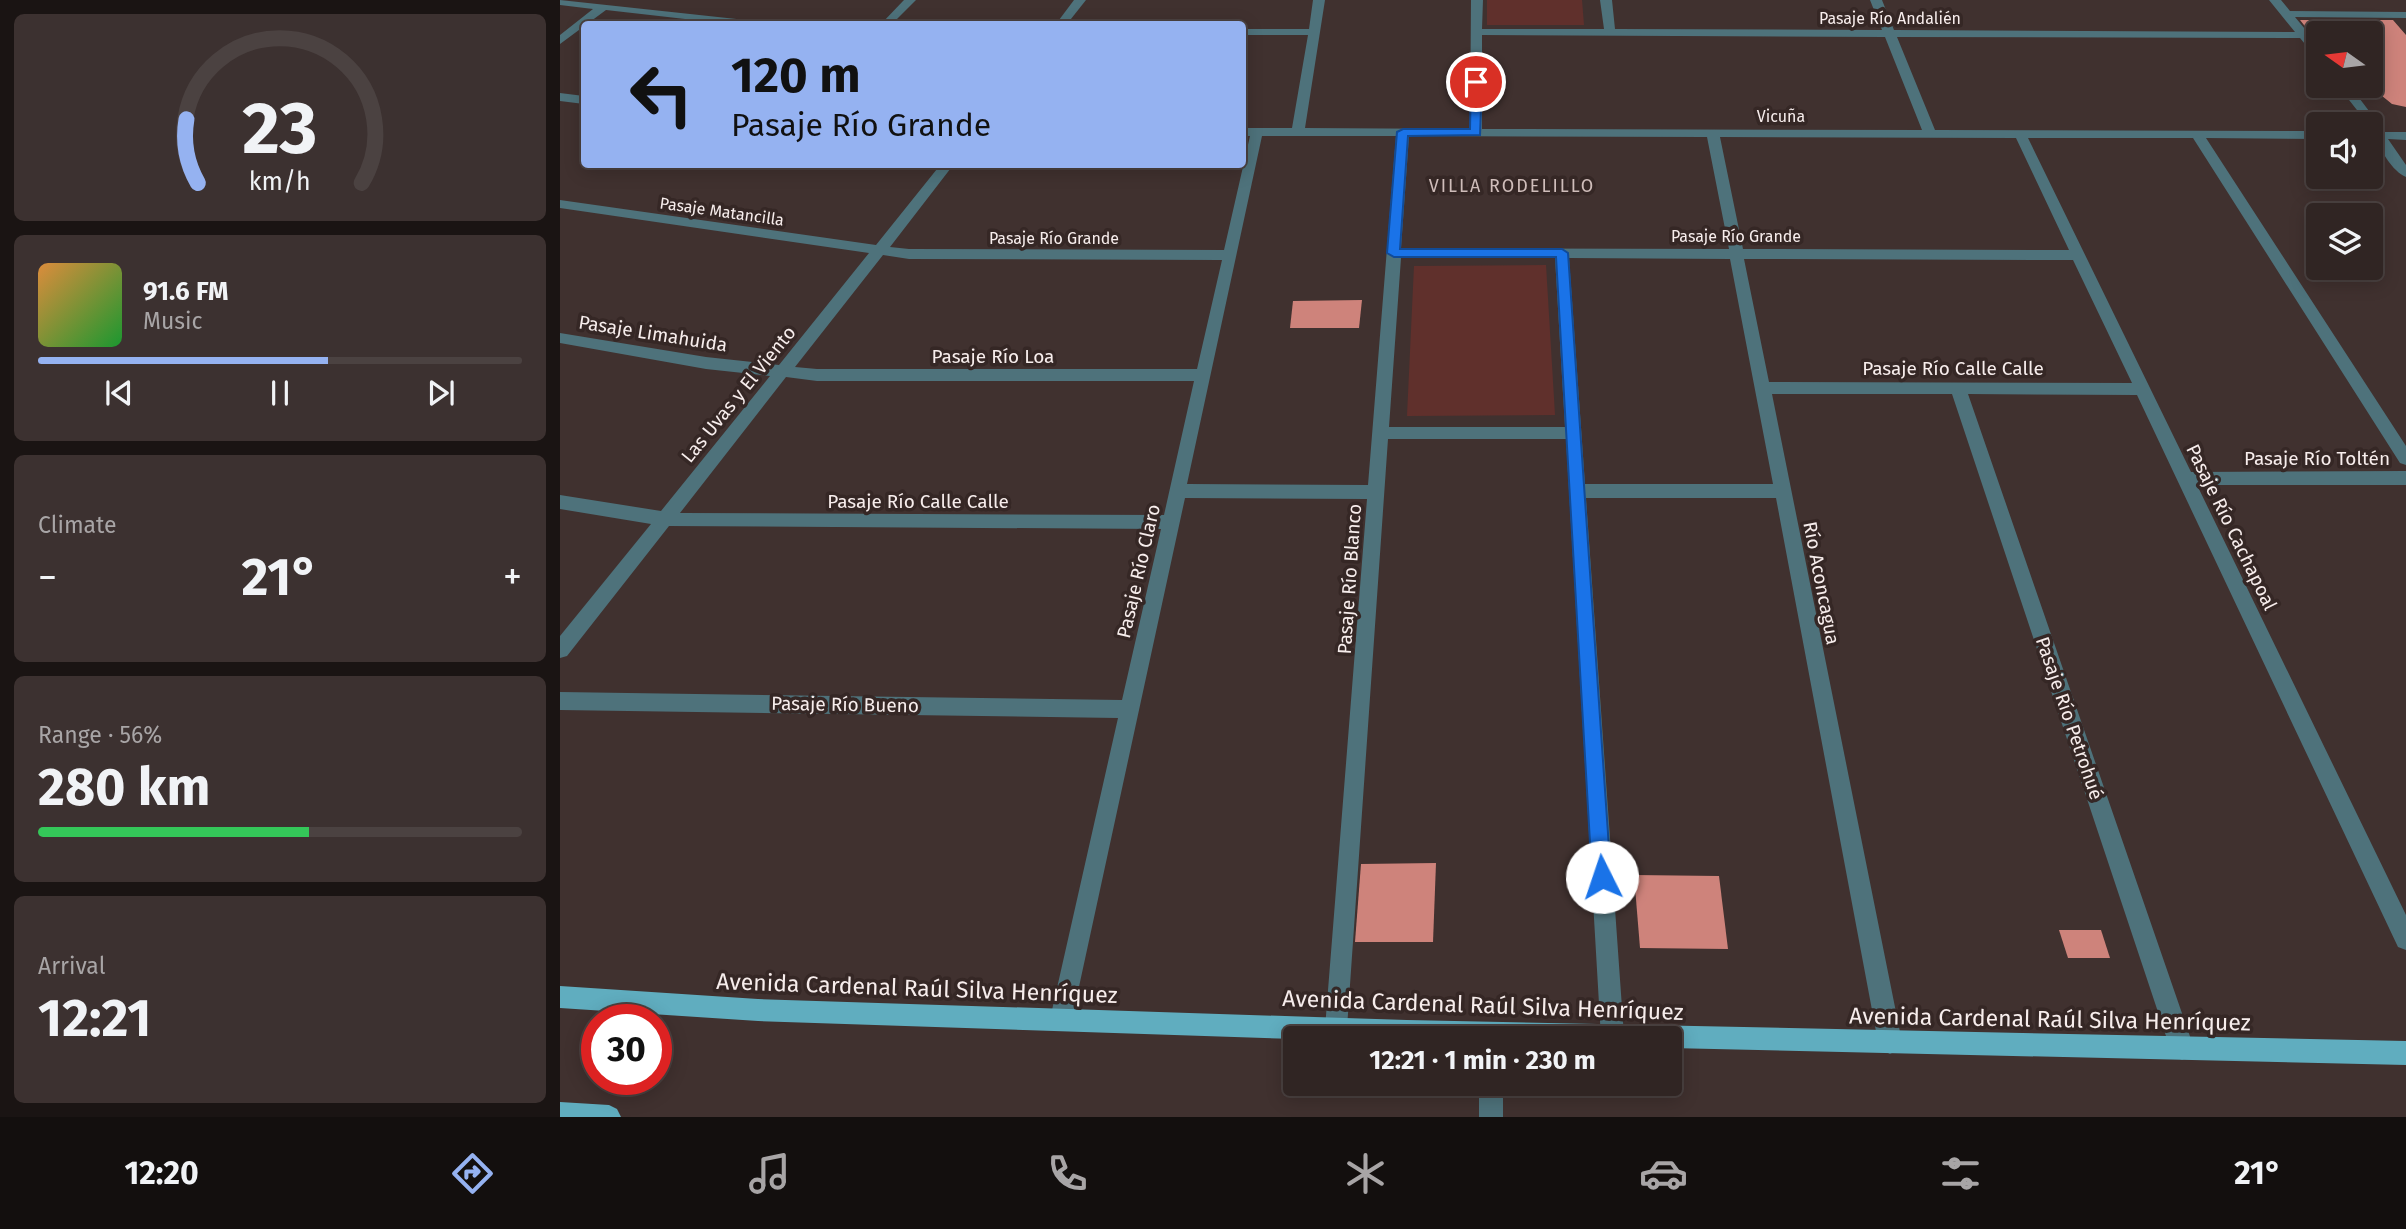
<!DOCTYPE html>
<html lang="en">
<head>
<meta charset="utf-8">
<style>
  :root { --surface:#302523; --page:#3c3130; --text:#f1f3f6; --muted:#a8a5a6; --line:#4b4241; --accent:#95b2f1 }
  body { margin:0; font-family:"Fira Sans",sans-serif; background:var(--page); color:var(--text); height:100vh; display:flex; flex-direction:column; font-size:26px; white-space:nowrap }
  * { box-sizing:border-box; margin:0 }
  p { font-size:23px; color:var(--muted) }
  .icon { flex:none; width:38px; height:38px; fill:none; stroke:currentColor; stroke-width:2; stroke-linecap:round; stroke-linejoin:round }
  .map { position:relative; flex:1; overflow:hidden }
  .side { display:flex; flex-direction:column; gap:14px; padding:14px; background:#1a1413; width:560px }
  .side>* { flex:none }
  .top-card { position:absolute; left:21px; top:21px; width:665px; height:147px; border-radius:7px; box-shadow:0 4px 18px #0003,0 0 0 2px var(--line); background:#95b2f1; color:#111; overflow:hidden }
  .needle { width:46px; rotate:284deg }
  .fabs { position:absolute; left:1746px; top:21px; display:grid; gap:14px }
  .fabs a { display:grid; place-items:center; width:77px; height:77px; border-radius:7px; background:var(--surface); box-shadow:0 4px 18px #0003,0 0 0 2px var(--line); font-size:35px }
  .speed { position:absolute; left:21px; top:1004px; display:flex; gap:14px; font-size:35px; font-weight:700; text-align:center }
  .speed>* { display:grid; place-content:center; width:91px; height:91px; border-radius:50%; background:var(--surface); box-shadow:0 4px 18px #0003,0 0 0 2px var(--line); line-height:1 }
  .speed .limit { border:10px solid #d22; background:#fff; color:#111 }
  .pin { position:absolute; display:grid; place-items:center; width:60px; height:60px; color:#fff; margin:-30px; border:4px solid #fff; border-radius:50%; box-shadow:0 2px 7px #0007 }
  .me { position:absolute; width:77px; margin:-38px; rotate:356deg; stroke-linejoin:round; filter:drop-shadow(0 0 5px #0008) }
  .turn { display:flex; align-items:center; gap:24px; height:147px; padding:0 35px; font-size:32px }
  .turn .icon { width:91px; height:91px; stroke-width:2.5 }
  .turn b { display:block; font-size:49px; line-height:60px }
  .big { font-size:52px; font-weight:700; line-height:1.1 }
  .side .card { flex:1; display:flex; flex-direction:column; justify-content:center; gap:10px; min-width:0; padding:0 24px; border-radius:10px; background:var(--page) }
  .side .dial { align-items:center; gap:0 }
  .dial svg { height:182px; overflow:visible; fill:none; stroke:var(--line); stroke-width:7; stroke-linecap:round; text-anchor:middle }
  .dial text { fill:var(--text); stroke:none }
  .song { display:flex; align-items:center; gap:21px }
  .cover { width:84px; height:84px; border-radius:10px; background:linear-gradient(135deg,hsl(30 70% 55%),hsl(130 70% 35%)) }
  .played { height:7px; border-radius:4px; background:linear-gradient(90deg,var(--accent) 60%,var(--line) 60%) }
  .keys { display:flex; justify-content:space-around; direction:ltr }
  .heat { display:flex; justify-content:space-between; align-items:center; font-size:38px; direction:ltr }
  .charge { height:10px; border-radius:5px; background:linear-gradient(90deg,#34c759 56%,var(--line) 0) }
  .trip { position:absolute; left:723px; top:1026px; width:399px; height:70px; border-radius:7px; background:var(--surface); box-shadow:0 4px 18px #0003,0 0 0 2px var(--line); font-weight:700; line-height:70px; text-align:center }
  .dock { display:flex; height:112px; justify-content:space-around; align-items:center; background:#130f0e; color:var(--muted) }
  .dock .icon { width:49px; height:49px }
  .dock .selected { color:var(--accent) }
  .dock b { font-size:32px; color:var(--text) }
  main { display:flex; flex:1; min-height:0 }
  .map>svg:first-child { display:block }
</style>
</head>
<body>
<main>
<section class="side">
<div class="card dial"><svg viewBox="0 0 100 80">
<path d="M14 69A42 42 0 1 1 86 69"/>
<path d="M14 69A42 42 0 0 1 9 41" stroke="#95b2f1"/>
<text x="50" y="56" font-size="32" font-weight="700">23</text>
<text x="50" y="72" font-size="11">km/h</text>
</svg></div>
<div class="card">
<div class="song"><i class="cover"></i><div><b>91.6 FM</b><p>Music</p></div></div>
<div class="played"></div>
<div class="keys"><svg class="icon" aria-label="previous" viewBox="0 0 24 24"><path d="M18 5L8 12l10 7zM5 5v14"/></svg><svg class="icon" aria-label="pause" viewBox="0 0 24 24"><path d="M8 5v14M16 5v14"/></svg><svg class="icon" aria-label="next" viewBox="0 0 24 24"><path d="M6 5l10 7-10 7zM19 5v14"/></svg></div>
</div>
<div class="card"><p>Climate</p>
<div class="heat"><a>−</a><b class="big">21°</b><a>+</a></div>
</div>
<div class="card"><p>Range · 56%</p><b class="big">280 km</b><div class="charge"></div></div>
<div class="card"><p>Arrival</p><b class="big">12:21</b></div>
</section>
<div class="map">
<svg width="1846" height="1117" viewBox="0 0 1846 1117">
  <rect width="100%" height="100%" fill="#40312f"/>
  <g fill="#60302c">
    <path d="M927 0H1022L1024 25H927Z"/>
    <path d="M986 265 995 415 847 416 854 266Z"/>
  </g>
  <g fill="#ce837b">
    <path d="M1740 20H1833L1846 35V107L1832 104 1811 87V33H1759V44Z"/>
    <path d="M802 300 799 328H730L733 301Z"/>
    <path d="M876 863 873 942H795L801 864Z"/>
    <path d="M1074 875 1159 876 1168 949 1080 948Z"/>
    <path d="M1499 930H1541L1550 958H1508Z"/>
  </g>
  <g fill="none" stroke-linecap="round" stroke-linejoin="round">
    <g fill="#4e727b" fill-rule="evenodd">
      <path d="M0 0 195 21 201 24H169L46 10 0 44V35L33 9 0 5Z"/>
      <path d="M344 0H356L332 24H321Z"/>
      <path d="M514 0H526L507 24H496Z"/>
      <path d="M753 0H765L745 128 910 129 911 0H923L922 29H1044L1040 0H1052L1055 29 1322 30 1310 0H1322L1334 30 1735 32 1709 0H1721L1730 11 1846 12V18L1735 17 1759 46V57L1755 56 1740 38 1337 37 1375 130 1759 131V139L1646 138 1846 446V465L1840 463 1633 138H1468L1631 472 1846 471V485H1637L1846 915V950L1838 947 1577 395 1408 394 1634 1048 1630 1056 1622 1060 1614 1056 1610 1048 1392 394H1212L1342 1042 1338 1050 1330 1054 1322 1050 1318 1042 1216 498H1026L1064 1036 1041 1038 1006 439H828L787 1028 784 1036H768L765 1028 807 499 625 498 512 1019 509 1027 501 1030 493 1027 490 1019 558 718 0 710V692L562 700 601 529 109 526 7 656 0 658V636L91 524 0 509V495L101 511 210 376 146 369 0 343V333L146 357 219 365 309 253 0 208V200L316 245 381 164H394L330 247 349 249 664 250 690 136H682V128H732L748 35H682V29H749ZM922 35 1325 37 1362 130 922 129ZM702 136H836L808 485 627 484ZM849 136 1147 137 1169 249 841 248ZM1160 137 1456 138 1509 250 1183 249ZM323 255 349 259 662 260 637 369H257L235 367ZM841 258H995L1005 427H829ZM1009 258 1170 259 1213 484H1025ZM1184 259 1513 260 1572 383 1209 382ZM226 377 257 381H634L604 515 120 513Z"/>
      <path d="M1778 86H1790L1825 132H1846V140L1828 139 1846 165V177C1832 171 1822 152 1816 139H1811V124H1808Z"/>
      <path d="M0 93 24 96V104L0 101Z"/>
      <rect x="919" y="1083" width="24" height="34"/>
    </g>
    <g fill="#60adbf" fill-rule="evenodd">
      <path d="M0 986 198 999 847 1020 1846 1041V1065L1110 1048V1038L735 1039 198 1021 0 1008Z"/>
      <path d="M0 1102 49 1105 57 1109 61 1117H0Z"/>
    </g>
  </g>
  <path fill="#1a73e8" stroke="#114b97" stroke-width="2" d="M916 79 922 82 920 135 848 136 840 249H1002L1008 253 1051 877 1048 884 1042 887 1035 884 1032 877 996 257H834L827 253 837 132 843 129H910L911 82Z"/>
  <g text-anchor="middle" stroke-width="7" stroke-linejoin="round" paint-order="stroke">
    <g font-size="16" fill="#f7edec" stroke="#352725">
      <text x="1330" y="24">Pasaje Río Andalién</text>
      <text x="1221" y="122">Vicuña</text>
      <text transform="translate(162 211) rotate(8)" y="6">Pasaje Matancilla</text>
      <text x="1176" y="242">Pasaje Río Grande</text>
      <text x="494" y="244">Pasaje Río Grande</text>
    </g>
    <g font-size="18" letter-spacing="2" fill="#cfbdba" stroke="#352725">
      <text x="952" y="192">VILLA RODELILLO</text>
    </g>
    <g font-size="19" fill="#f7edec" stroke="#352725">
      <text transform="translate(93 333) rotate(9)" y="7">Pasaje Limahuida</text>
      <text x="433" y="363">Pasaje Río Loa</text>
      <text x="1393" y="375">Pasaje Río Calle Calle</text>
      <text transform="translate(178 394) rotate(-51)" y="7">Las Uvas y El Viento</text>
      <text x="1757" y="465">Pasaje Río Toltén</text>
      <text x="358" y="508">Pasaje Río Calle Calle</text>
      <text transform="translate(1672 527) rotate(64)" y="7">Pasaje Río Cachapoal</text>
      <text transform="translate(578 571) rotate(-77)" y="7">Pasaje Río Claro</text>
      <text transform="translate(789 579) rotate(-86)" y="7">Pasaje Río Blanco</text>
      <text transform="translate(1262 583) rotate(79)" y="7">Río Aconcagua</text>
      <text transform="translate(285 704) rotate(1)" y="7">Pasaje Río Bueno</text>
      <text transform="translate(1510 718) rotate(71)" y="7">Pasaje Río Petrohué</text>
    </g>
    <g font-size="23" fill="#f7edec" stroke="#352725">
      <text transform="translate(357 988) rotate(2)" y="8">Avenida Cardenal Raúl Silva Henríquez</text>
      <text transform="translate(923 1005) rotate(2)" y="8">Avenida Cardenal Raúl Silva Henríquez</text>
      <text transform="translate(1490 1019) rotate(1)" y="8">Avenida Cardenal Raúl Silva Henríquez</text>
    </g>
  </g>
</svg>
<div class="fabs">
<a><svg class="needle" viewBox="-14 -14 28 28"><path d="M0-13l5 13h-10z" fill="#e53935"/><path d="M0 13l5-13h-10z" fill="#a8a5a6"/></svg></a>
<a><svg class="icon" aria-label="sound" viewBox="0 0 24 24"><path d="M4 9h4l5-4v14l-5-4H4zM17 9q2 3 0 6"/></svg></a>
<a><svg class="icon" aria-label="layers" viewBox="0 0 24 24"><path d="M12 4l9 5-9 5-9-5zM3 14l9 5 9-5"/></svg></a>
</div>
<div class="speed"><div class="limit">30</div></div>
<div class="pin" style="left:916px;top:82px;background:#d93025"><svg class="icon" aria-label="arrive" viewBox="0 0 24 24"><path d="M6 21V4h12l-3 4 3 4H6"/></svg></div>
<svg class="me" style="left:1042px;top:877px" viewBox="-20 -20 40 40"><circle r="19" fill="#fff"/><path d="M0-13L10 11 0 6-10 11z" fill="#1a73e8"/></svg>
<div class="trip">12:21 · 1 min · 230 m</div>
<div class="top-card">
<div class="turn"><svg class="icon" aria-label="left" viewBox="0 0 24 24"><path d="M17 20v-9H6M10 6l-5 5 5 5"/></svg><div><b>120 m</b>Pasaje Río Grande</div></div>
</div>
</div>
</main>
<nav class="dock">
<b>12:20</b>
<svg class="icon selected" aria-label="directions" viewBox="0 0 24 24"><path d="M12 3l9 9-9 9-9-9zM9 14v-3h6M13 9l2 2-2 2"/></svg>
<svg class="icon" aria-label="music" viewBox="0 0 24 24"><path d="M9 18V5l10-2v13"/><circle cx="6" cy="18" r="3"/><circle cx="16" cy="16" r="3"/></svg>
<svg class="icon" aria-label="phone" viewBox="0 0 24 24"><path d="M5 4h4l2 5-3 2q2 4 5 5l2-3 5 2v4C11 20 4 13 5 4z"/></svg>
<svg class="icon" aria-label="climate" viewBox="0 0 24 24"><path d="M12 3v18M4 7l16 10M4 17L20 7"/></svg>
<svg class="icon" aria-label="car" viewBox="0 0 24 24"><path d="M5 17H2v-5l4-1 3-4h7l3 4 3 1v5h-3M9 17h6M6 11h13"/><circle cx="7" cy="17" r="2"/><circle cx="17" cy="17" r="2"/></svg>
<svg class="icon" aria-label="filters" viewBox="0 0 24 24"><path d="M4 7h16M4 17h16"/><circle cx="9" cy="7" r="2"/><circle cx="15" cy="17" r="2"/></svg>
<b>21°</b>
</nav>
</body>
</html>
